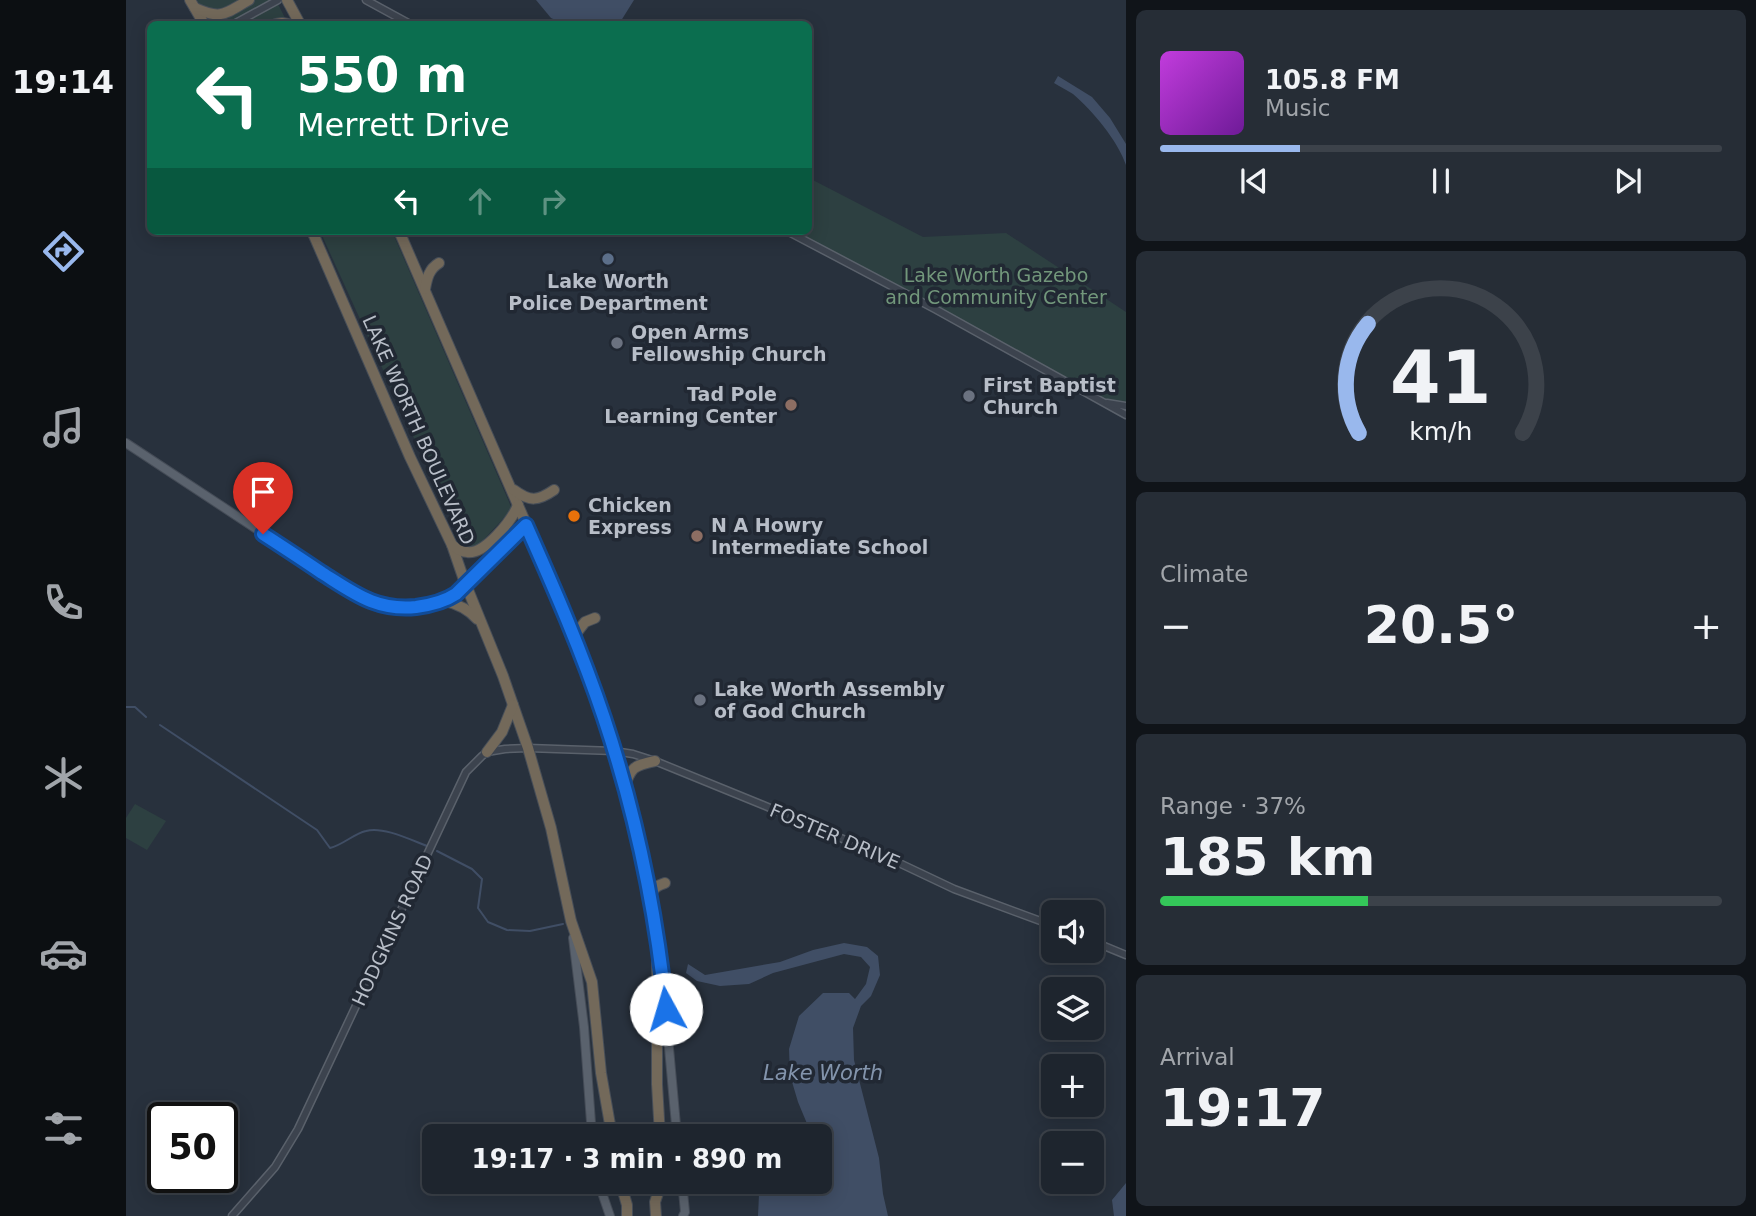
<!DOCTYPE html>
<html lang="en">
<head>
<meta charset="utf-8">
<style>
  :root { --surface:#1e252e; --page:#262d36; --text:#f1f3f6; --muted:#a1a5aa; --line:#3c424a; --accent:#99b8ed }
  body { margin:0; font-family:"DejaVu Sans",sans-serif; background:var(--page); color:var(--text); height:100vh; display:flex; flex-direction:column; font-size:26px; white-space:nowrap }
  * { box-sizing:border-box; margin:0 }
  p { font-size:23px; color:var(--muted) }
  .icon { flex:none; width:38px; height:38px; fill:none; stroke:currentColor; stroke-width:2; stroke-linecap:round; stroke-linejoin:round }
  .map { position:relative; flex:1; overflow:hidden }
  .side { display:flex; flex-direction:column; gap:10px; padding:10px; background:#101419; width:630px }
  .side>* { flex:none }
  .hud { position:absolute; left:21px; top:21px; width:665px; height:214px; border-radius:10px; box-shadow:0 4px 18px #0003,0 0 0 2px var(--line); background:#0b6e4f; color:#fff; overflow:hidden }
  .buttons { position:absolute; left:915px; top:900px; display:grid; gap:14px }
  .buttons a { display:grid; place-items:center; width:63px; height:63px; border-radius:10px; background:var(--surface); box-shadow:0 4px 18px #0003,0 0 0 2px var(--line); font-size:35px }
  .speed { position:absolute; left:21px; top:1102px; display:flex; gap:14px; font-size:35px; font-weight:700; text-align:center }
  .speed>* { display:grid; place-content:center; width:91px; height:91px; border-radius:50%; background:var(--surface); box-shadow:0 4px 18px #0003,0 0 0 2px var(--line); line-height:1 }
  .speed .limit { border:4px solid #111; border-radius:10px; background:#fff; color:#111 }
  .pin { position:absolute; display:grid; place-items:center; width:60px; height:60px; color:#fff; margin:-72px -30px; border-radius:50% 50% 50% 0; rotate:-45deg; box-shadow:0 0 7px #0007 }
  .pin .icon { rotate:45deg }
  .me { position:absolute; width:77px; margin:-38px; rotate:354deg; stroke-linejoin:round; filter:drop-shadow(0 0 5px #0008) }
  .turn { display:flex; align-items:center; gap:24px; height:147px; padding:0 35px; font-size:32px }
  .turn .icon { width:91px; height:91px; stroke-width:2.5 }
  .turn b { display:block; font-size:49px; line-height:60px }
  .lanes { display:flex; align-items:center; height:66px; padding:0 35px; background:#0003; justify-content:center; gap:35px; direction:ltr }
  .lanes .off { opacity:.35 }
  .big { font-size:52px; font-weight:700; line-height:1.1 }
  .side .card { flex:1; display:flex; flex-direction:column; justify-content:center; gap:10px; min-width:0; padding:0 24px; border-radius:10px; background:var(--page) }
  .side .dial { align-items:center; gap:0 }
  .dial svg { height:182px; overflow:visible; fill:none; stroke:var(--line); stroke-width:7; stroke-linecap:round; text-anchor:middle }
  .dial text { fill:var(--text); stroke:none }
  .song { display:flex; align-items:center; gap:21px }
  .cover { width:84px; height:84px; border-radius:10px; background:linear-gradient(135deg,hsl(290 70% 55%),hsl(280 70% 35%)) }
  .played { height:7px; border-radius:4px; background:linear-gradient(90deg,var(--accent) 25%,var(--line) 25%) }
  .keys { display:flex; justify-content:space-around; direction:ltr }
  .heat { display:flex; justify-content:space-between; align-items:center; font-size:38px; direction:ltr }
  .charge { height:10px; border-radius:5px; background:linear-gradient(90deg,#34c759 37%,var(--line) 0) }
  .trip { position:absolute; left:296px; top:1124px; width:410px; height:70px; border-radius:10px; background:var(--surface); box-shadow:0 4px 18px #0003,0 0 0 2px var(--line); font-weight:700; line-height:70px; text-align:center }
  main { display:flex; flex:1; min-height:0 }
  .tabs { display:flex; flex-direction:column; width:126px; justify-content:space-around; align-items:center; background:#0c0f12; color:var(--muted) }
  .tabs .icon { width:49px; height:49px }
  .tabs .active { color:var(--accent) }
  .tabs b { font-size:32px; color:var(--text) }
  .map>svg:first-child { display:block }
</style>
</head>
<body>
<main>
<nav class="tabs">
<b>19:14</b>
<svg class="icon active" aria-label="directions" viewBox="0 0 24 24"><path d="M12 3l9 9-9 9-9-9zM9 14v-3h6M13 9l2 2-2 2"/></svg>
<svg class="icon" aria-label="music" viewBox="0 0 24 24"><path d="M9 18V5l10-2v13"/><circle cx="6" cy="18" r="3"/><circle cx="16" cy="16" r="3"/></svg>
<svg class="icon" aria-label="phone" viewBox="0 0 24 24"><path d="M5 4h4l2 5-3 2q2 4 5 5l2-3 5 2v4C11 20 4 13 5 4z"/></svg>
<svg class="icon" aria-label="climate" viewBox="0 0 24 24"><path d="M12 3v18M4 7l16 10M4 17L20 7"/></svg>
<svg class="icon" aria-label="car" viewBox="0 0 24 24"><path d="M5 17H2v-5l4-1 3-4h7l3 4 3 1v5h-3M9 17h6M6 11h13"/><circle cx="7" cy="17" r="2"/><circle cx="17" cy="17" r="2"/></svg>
<svg class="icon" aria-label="filters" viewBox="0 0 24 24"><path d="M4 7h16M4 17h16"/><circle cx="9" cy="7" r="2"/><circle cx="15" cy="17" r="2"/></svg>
</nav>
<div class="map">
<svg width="1000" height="1216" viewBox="0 0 1000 1216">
  <rect width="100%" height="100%" fill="#28313d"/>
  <g fill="#2d4041">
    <path d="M71 0H150L162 24H84Z"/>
    <path d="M683 178 797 237 880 233 1000 312V405L975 402 661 231H682Z"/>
    <path d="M194 231H266L386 509 350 548 337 546Z"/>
    <path d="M9 804 40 821 21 850 0 838V818Z"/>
  </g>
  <g fill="#404e65">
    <path d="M410 0H508L493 24H438L425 18Z"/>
    <path d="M932 76 966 97 984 118 1000 144V165C992 141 966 110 947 94 941 90 934 87 928 83Z"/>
    <path d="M718 943 741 947 752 956 754 975 745 996 735 1006 727 1028 728 1060 753 1158 757 1194 762 1216H632L633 1194 626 1181H693V1136H676L682 1126 672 1102 664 1075 663 1049 673 1016 697 993H723L729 999 740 984 744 967 735 957 718 954 647 973 623 984 594 986 571 981 560 973 562 964 579 975 654 962 687 950Z"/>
    <path d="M1000 1183V1216H988L986 1200Z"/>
  </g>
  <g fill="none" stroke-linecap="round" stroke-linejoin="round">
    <g stroke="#404e65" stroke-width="2">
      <path d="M0 707H9L20 717"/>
      <path d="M34 725 191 830 204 848C217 845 227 834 240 831 257 826 285 840 301 846"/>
      <path d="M311 851 346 869 356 879 352 908 362 922 381 930 404 931 437 924"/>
    </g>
    <g stroke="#5a616b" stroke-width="9">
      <g id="minor">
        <path d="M240 0 284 24"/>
        <path d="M108 24 152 0"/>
        <path d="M661 231 809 309 1000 415"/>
        <path d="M981 403 1000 406"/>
        <path d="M966 941 1000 955"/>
        <path d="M106 1216 149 1167 172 1129 340 772 356 756 361 752 379 749 402 748 488 751 507 754 529 761 637 805 771 862 828 889 928 926"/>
      </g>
    </g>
    <g stroke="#454c57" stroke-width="10">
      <g id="major">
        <path d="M0 443 232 596 254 606 275 609 298 606 319 601 340 585 400 525"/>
        <path d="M447 938 458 1027 466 1136"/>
        <path d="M535 960 551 1136"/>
        <path d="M472 1181 484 1216"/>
        <path d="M556 1181 559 1212 557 1216"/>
      </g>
    </g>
    <g stroke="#474e58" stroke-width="12">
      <g id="highway">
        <path d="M64 0 78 24"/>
        <path d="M161 0 174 24"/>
        <path d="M69 8C96 20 98 14 123 0"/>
        <path d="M150 24 156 23 162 24"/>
        <path d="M186 231 284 457 326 545 338 580 377 676 402 748 425 828 445 921 466 982 475 1073 486 1136"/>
        <path d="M273 231 424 579 464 679 488 751 507 821 531 937V1084L534 1136"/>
        <path d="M299 289C301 278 303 269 313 263"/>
        <path d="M388 490C404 502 412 501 428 490"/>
        <path d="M326 545C330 548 335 552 341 552 359 555 386 520 392 505"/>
        <path d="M319 601C332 604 342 609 351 619"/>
        <path d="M448 636 459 622 469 618"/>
        <path d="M361 752 376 732 387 705"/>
        <path d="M498 789C504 768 508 765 529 761"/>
        <path d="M524 898C527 888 530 886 539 883"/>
        <path d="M494 1181 501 1205V1216"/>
        <path d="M530 1216 529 1202 536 1181"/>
      </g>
    </g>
    <use href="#minor" stroke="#3c434e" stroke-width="6"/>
    <use href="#major" stroke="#5a626d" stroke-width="8"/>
    <use href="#highway" stroke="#73695a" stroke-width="10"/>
  </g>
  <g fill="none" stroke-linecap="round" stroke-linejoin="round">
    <g stroke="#114b97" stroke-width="18">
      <path id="route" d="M137 534C157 547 177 560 196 573 228 593 250 611 290 607 305 605 318 602 330 594L400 525C428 588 456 652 478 718 509 811 530 911 540 1009"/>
    </g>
    <use href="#route" stroke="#1a73e8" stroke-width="12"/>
  </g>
  <circle fill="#5c6f8a" stroke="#212833" stroke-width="2.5" cx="482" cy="259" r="7"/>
  <g fill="#6b7280" stroke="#212833" stroke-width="2.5">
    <circle cx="491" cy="343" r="7"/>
    <circle cx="843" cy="396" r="7"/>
    <circle cx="574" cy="700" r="7"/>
  </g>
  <g fill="#8d6e63" stroke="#212833" stroke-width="2.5">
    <circle cx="665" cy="405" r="7"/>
    <circle cx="571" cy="536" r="7"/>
  </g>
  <circle fill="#e8710a" stroke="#212833" stroke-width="2.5" cx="448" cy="516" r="7"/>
  <g text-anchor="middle" stroke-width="7" stroke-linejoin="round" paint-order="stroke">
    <g font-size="19" fill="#72977b" stroke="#212833">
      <text x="870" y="282">Lake Worth Gazebo<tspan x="870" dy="22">and Community Center</tspan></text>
    </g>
    <g font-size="19" font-weight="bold" fill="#b8bec8" stroke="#212833" text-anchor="start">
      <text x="482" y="288" text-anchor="middle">Lake Worth<tspan x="482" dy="22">Police Department</tspan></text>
      <text x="505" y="339">Open Arms<tspan x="505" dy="22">Fellowship Church</tspan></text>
      <text x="857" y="392">First Baptist<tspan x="857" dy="22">Church</tspan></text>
      <text x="651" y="401" text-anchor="end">Tad Pole<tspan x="651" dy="22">Learning Center</tspan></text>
      <text x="462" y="512">Chicken<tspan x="462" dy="22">Express</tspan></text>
      <text x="585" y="532">N A Howry<tspan x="585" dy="22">Intermediate School</tspan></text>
      <text x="588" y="696">Lake Worth Assembly<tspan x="588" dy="22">of God Church</tspan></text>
    </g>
    <g font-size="19" fill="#b8bec8" stroke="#212833">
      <text transform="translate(293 430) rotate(66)" y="7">LAKE WORTH BOULEVARD</text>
      <text transform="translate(709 836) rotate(23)" y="7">FOSTER DRIVE</text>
      <text transform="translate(266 930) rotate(-65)" y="7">HODGKINS ROAD</text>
    </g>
    <g font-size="21" font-style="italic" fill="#8394ac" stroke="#212833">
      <text x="697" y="1080">Lake Worth</text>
    </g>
  </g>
</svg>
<div class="buttons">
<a><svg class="icon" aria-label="sound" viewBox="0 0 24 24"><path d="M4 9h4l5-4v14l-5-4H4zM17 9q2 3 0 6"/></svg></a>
<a><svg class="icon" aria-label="layers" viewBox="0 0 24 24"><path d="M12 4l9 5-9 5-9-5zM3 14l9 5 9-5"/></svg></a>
<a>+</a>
<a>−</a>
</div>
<div class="speed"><div class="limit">50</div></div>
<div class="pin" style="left:137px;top:534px;background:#d93025"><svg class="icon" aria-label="arrive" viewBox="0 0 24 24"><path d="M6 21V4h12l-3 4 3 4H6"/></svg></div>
<svg class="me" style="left:540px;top:1009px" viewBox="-20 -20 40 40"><circle r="19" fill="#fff"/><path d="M0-13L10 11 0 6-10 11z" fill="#1a73e8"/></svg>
<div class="trip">19:17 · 3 min · 890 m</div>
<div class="hud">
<div class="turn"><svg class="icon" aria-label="left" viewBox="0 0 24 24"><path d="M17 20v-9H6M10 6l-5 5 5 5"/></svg><div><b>550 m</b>Merrett Drive</div></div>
<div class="lanes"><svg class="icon" aria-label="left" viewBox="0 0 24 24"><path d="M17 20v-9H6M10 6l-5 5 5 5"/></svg><svg class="icon off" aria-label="ahead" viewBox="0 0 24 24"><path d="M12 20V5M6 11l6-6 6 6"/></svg><svg class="icon off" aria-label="right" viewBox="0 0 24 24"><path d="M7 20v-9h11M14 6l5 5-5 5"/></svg></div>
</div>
</div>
<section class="side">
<div class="card">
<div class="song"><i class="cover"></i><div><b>105.8 FM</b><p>Music</p></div></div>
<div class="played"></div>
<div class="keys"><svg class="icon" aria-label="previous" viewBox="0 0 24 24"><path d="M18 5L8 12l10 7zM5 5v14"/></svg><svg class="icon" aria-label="pause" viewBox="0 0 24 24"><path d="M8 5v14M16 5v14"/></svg><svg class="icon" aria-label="next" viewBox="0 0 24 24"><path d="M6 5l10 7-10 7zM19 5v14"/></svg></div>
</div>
<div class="card dial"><svg viewBox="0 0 100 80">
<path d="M14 69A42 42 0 1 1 86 69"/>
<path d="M14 69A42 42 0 0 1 18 21" stroke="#99b8ed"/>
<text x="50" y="56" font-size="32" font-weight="700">41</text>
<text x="50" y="72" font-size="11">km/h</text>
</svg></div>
<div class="card"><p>Climate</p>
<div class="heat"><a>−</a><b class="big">20.5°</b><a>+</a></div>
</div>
<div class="card"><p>Range · 37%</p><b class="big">185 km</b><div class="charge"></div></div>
<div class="card"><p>Arrival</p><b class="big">19:17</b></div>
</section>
</main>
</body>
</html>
